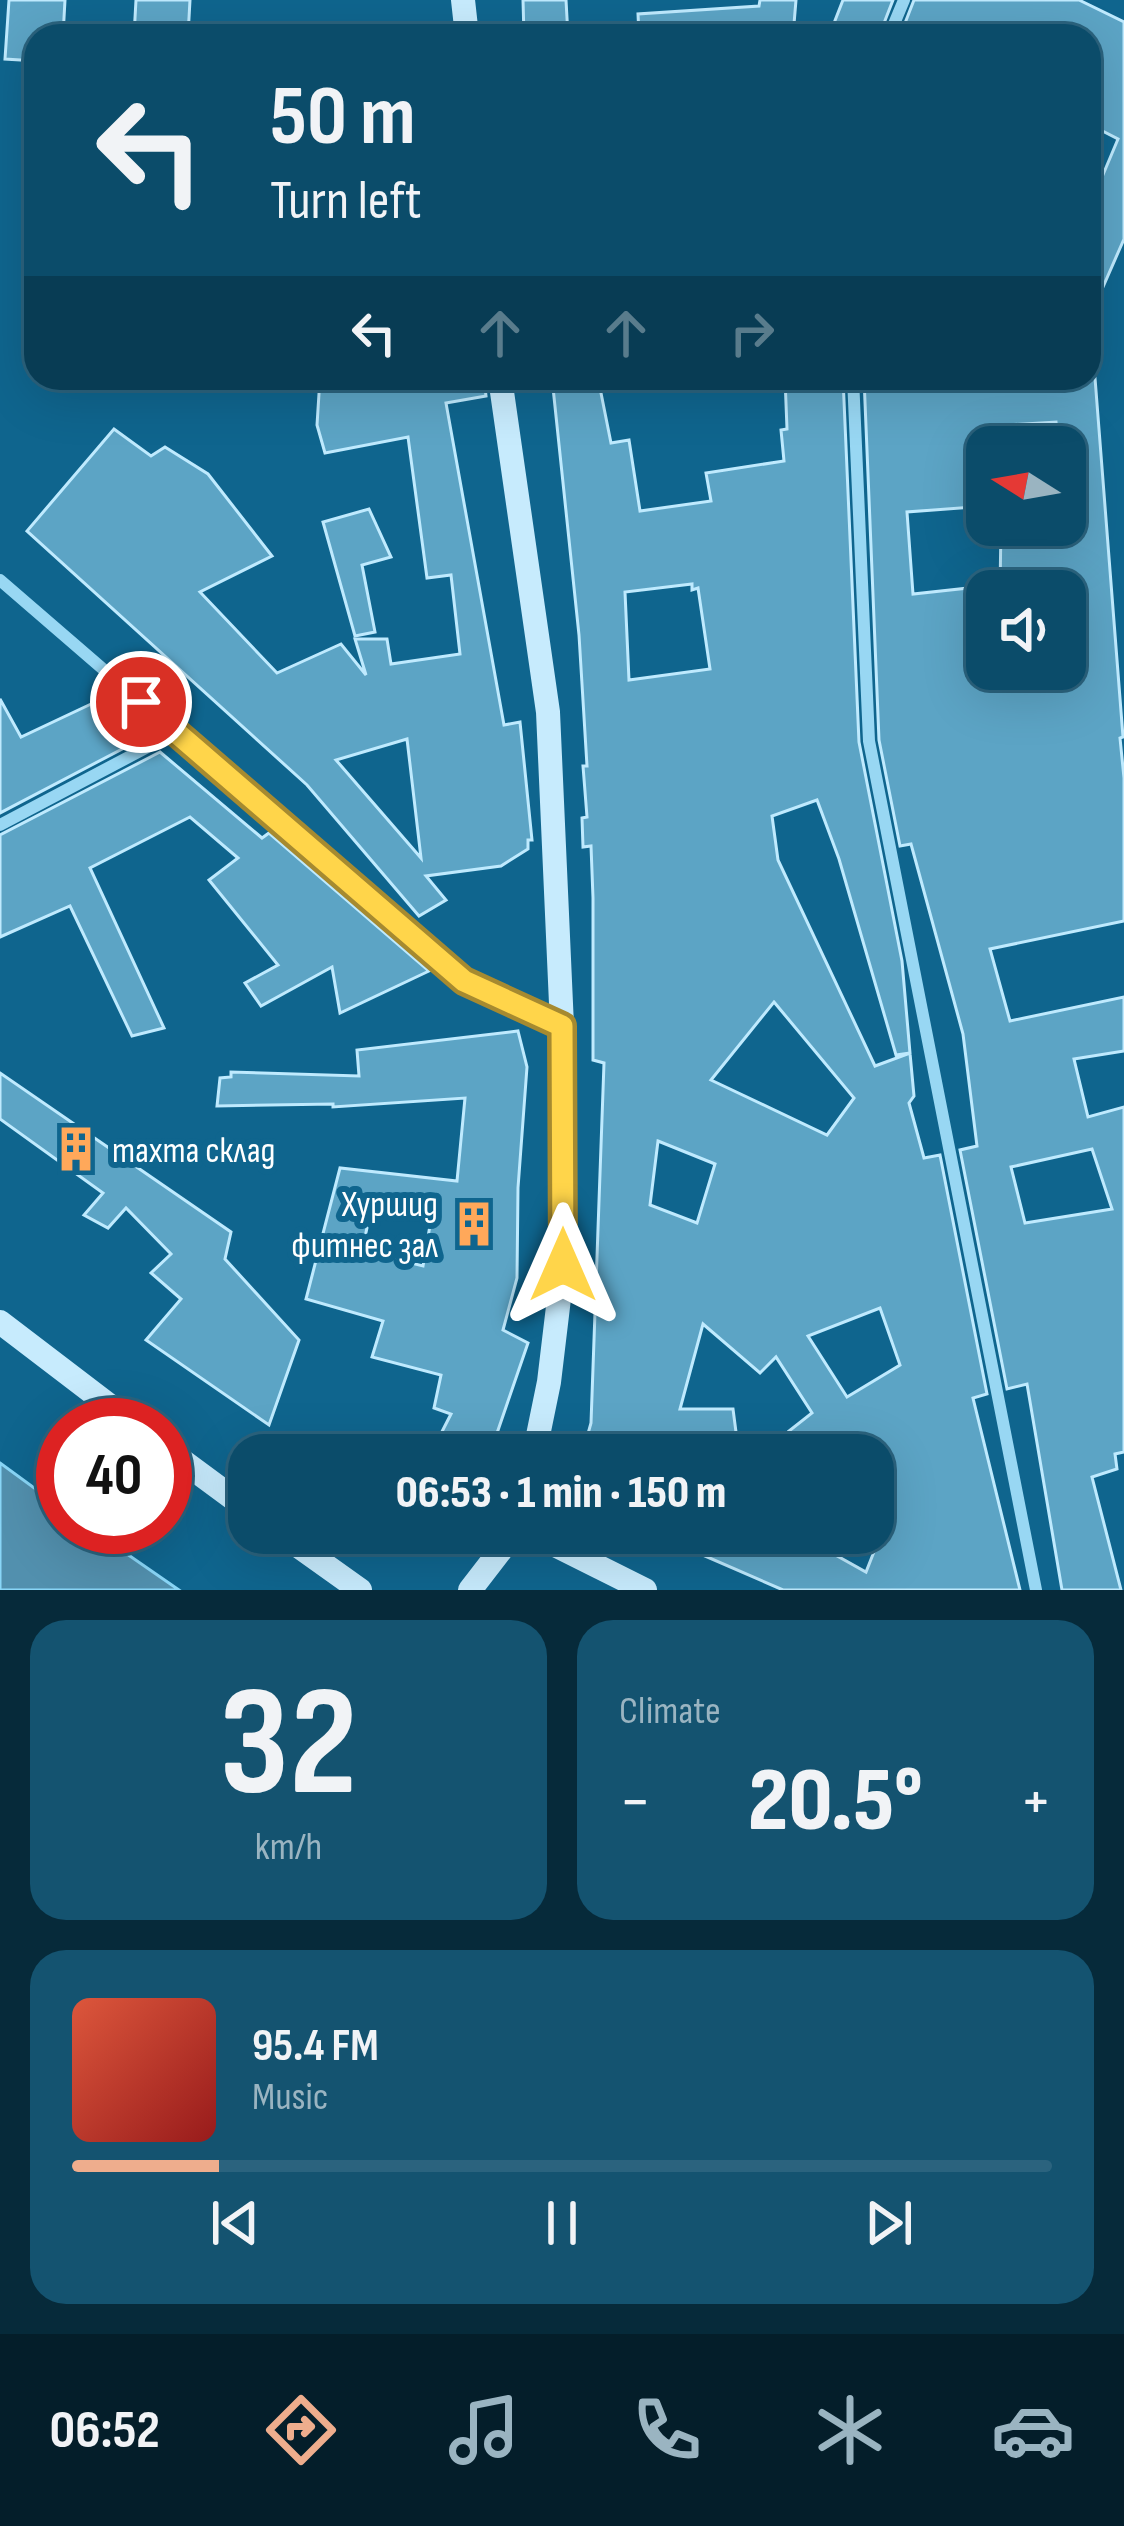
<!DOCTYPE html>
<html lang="en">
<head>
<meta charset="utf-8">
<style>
  :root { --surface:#0b4c6a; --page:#145370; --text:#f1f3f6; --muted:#9ab4c1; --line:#2b637e; --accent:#eead8d }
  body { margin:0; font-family:"Sofia Sans Condensed",sans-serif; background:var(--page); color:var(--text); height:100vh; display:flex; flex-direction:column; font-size:45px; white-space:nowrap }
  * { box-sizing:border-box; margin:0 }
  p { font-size:39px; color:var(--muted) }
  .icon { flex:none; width:66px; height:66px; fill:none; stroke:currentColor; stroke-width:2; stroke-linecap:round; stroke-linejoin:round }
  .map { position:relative; height:1590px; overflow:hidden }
  .details { display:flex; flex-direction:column; gap:30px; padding:30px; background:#062a3a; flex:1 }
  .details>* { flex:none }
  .banner { position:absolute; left:24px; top:24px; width:1077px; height:366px; border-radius:36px; box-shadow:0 12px 48px #0002,0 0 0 3px var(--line); background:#0b4c6a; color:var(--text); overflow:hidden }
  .needle { width:78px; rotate:281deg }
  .tools { position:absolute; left:966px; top:426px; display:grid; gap:24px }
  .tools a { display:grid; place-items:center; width:120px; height:120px; border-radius:24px; background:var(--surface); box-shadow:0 12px 48px #0002,0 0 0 3px var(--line); font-size:60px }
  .speed { position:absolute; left:36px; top:1398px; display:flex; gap:24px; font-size:60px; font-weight:700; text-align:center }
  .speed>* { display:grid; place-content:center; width:156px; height:156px; border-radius:50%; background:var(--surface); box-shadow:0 12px 48px #0002,0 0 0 3px var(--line); line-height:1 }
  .speed .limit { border:18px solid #d22; background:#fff; color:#111 }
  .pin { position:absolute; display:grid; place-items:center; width:102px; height:102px; color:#fff; margin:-51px; border:6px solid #fff; border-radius:50%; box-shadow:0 3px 12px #0007 }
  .me { position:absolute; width:132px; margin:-66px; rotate:0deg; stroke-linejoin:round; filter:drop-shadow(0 0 9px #0008) }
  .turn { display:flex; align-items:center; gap:42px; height:252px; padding:0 48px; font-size:54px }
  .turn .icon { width:156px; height:156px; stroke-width:2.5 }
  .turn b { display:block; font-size:84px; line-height:102px }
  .lanes { display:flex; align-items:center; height:114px; padding:0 48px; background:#0003; justify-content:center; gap:60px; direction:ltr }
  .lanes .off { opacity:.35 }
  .big { font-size:90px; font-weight:800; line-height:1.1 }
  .details .tile { flex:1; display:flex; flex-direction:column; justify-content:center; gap:18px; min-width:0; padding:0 42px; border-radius:36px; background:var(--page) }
  .details .dial { align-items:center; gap:0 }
  .dial b { font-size:156px; line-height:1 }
  .song { display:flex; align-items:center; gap:36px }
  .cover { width:144px; height:144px; border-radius:18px; background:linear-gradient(135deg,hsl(10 70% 55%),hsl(0 70% 35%)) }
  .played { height:12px; border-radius:6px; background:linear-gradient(90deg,var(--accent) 15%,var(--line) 15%) }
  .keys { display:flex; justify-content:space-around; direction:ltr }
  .heat { display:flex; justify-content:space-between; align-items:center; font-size:66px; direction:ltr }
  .details .tiles { flex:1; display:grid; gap:30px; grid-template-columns:1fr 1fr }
  .tile:last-child { grid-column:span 2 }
  .trip { position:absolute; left:228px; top:1434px; width:666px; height:120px; border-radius:36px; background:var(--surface); box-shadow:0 12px 48px #0002,0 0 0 3px var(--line); font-weight:800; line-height:120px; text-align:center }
  .menu { display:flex; height:192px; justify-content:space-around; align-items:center; background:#041e2a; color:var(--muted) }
  .menu .icon { width:84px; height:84px }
  .menu .active { color:var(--accent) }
  .menu b { font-size:54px; color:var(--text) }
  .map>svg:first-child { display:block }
</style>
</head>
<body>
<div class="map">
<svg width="1124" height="1590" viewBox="0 0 1124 1590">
  <rect width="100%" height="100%" fill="#0f658e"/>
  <path fill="#5290ae" stroke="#89d6f7" stroke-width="3" d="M0 1463 63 1509V1527H88L179 1590H0Z"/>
  <g fill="#5ca4c5" stroke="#bfeafe" stroke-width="3" fill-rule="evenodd">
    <path d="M9 0H65L63 36H36V61L5 59Z"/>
    <path d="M136 0H190L188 36H134Z"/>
    <path d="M523 0H566L568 36H524Z"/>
    <path d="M760 0H796L793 36H639L638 14 759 6Z"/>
    <path d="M843 0H893L879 36H829Z"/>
    <path d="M914 0H1079L1124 22V239L1089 319V185L1097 189 1118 139 1089 124V36H900Z"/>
    <path d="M320 378H484L486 396 446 403 504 725 520 722 532 840H528V849L501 866 426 876 446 900 419 916 307 785 27 531 114 429 151 456 165 447 208 474 272 556 200 592 277 673 341 644 366 675 355 639H387L391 664 460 654 451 575 427 578 408 437 325 453 317 425ZM407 739 421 858 336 760Z"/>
    <path d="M552 378H598L611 443 629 440 640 511 711 501 706 473 784 461 781 430 787 429 785 378H843L859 742 902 961 910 1053 896 1055 839 859 817 800 772 816 778 860 875 1066 910 1053 914 1096 909 1103 924 1158 940 1155 987 1394 973 1398 1020 1590H783L652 1533H796L866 1572 890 1511 873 1484V1455H808L789 1431 812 1413 776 1357 760 1373 703 1324 680 1409H733L739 1455H582L591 1423 604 1063 593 1060V898L591 846 583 847 582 818 587 817 583 766H587L579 635ZM692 584V590L698 588 710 669 629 680 625 592ZM774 1002 854 1098 827 1135 711 1080ZM658 1141 715 1164 697 1223 650 1205ZM880 1308 900 1365 847 1397 808 1336Z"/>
    <path d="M864 378H1095L1123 737 1120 738 1124 778V921L990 949 1010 1021 1124 997V1051L1074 1059 1088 1117 1124 1107V1452L1115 1454 1117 1469 1092 1477 1121 1590H1062L1027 1384 1007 1389 960 1150 977 1146 963 1034 911 844 900 846 879 740ZM1056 422 1058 447H1065V525H1001L1000 591H1065V669H987V586L913 594 907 512 987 506 989 426ZM1092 1149 1112 1209 1025 1223 1011 1167Z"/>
    <path d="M369 509 391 557 362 565 375 632 355 636 323 522Z"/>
    <path d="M106 697 145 737 0 813V699L21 737Z"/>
    <path d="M160 752 262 838 269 833 429 971 340 1013 332 967 261 1006 245 983 278 965 209 880 238 858 190 817 90 868 164 1028 132 1036 70 906 0 937V835Z"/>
    <path d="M518 1031 527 1067 518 1188 517 1278 503 1330 528 1343 496 1436 485 1455H430L451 1414 434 1408 441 1375 372 1357 383 1321 306 1299 340 1168 457 1181 465 1098 333 1107V1104L217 1106 220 1078 231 1077V1072L359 1076 357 1050ZM373 1200 433 1208 423 1266 362 1251Z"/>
    <path d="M0 1073 231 1232 225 1259 299 1340 269 1425 146 1340 181 1299 151 1273 171 1254 126 1208 108 1228 84 1215 103 1193 0 1119Z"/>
  </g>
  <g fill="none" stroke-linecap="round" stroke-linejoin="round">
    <g stroke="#98d7f3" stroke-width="12">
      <path d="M889 36 904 0"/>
      <path d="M853 378 869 741 1036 1590"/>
      <path d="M0 580 464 981 560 1026"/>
      <path d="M0 825 176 732"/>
    </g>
    <g stroke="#c7ebfd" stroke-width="24">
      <path d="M463 0 467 36"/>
      <path d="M500 378 548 712 562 1026 563 1265 549 1382 534 1455"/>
      <path d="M0 1322 135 1425"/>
      <path d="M165 1448 249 1510"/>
      <path d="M280 1533 360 1590"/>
      <path d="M531 1533 645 1590"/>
      <path d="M470 1590 514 1533"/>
    </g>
  </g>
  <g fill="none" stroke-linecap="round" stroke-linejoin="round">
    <g stroke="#a68a30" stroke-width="30">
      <path id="route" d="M141 702 464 981 562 1026 563 1265"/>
    </g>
    <use href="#route" stroke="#ffd54a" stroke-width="21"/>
  </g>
  <defs>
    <g id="building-bare" transform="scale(3.6)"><path d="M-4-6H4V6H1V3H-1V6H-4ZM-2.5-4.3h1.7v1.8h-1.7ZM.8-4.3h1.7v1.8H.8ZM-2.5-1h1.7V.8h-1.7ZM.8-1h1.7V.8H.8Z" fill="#ffa85a" stroke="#0f658e" stroke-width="2.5" paint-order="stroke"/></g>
  </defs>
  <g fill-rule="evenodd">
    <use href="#building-bare" x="76" y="1149"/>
    <use href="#building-bare" x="474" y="1224"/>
  </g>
  <g text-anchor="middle" stroke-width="12" stroke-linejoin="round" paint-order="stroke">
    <g font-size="36" fill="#fff" stroke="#0f658e" text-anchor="start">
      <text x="112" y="1162">тахта склад</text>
      <text x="438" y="1216" text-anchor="end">Хуршид<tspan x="438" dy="41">фитнес зал</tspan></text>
    </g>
  </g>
</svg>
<div class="tools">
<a><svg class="needle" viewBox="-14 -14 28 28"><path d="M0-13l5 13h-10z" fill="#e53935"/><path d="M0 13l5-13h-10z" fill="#9ab4c1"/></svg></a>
<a><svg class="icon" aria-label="sound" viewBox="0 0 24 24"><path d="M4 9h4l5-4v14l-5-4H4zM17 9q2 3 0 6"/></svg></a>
</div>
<div class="speed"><div class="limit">40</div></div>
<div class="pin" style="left:141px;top:702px;background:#d93025"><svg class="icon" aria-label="arrive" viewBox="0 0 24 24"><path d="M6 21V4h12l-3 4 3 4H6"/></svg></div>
<svg class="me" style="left:563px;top:1265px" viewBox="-20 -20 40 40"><path d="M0-17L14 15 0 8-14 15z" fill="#ffd54a" stroke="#fff" stroke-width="4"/></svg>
<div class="trip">06:53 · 1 min · 150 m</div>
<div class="banner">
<div class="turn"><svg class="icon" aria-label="left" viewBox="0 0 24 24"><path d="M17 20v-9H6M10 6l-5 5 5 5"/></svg><div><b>50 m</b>Turn left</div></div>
<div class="lanes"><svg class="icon" aria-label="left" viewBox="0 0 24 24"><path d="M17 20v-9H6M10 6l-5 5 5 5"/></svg><svg class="icon off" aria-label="ahead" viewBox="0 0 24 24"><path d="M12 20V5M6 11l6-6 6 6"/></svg><svg class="icon off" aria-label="ahead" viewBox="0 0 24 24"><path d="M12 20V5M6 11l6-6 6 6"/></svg><svg class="icon off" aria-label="right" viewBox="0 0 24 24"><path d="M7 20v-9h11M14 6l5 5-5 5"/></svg></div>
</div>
</div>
<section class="details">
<div class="tiles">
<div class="tile dial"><b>32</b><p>km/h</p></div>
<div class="tile"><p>Climate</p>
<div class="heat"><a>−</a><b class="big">20.5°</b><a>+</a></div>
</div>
<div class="tile">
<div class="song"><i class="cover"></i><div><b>95.4 FM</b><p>Music</p></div></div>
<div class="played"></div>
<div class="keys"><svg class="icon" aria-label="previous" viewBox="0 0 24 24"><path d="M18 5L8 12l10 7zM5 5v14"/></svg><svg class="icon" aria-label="pause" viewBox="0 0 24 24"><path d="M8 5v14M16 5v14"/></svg><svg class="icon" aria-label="next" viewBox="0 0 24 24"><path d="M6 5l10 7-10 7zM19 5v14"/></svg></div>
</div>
</div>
</section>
<nav class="menu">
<b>06:52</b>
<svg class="icon active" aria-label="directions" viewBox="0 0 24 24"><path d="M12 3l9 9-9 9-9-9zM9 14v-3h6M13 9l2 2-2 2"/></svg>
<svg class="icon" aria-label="music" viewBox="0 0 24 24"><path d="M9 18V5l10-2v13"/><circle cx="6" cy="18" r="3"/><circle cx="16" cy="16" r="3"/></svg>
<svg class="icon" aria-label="phone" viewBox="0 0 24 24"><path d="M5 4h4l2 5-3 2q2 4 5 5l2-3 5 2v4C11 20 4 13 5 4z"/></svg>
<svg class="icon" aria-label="climate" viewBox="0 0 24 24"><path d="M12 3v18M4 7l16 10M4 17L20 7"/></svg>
<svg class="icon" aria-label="car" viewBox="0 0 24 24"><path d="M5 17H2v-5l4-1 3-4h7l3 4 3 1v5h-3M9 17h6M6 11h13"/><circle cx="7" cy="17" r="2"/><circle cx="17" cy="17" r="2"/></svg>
</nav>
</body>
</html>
